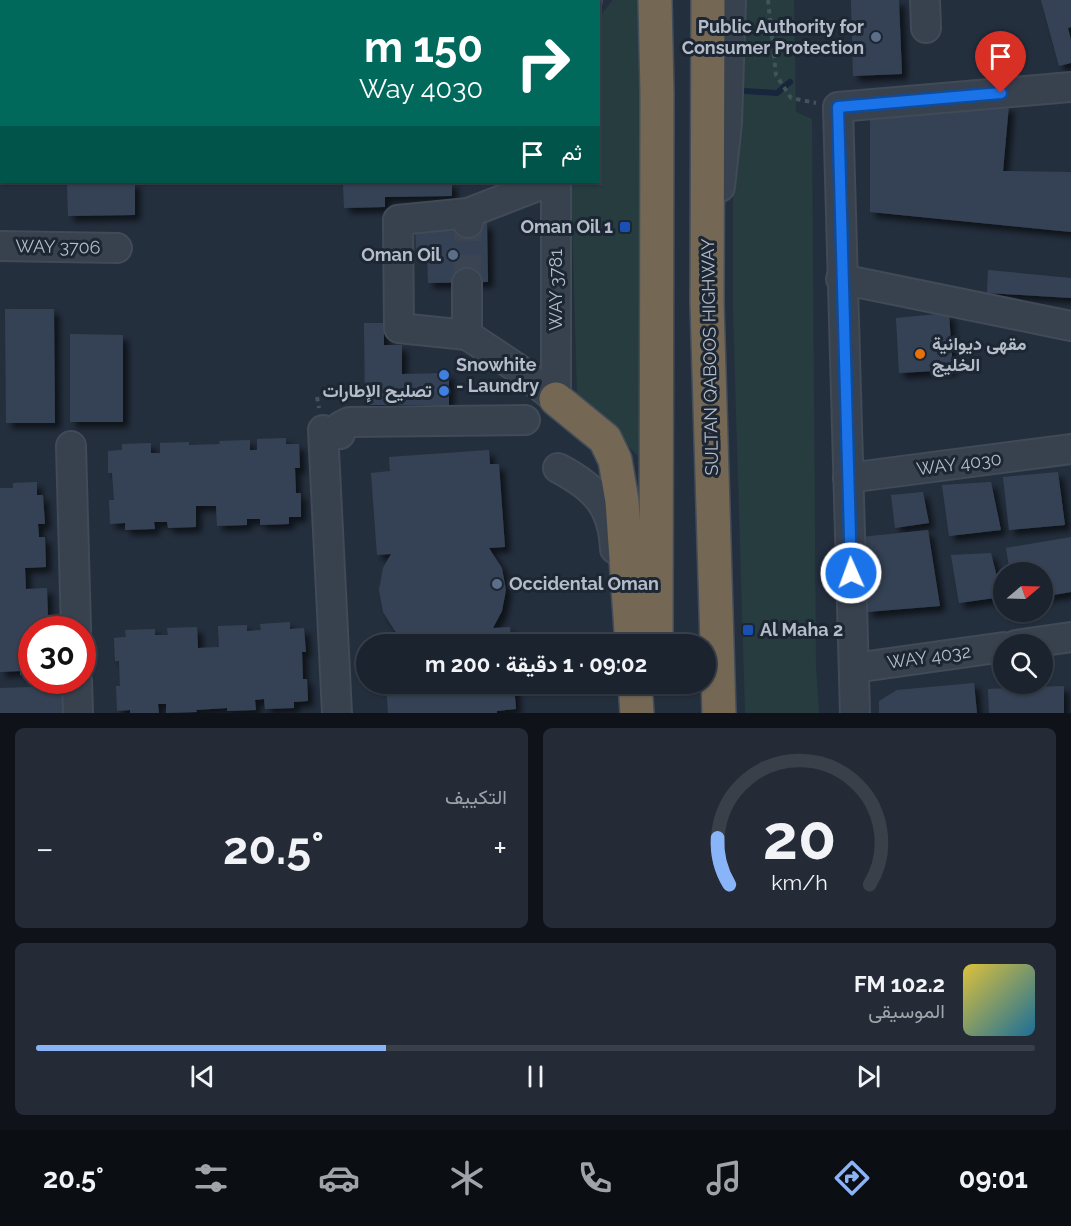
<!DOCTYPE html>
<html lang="ar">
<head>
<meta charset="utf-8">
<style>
  :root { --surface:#1b232e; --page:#242b36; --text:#f1f3f6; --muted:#a0a4aa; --line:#39404a; --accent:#8ab4f8 }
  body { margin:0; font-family:Raleway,Vazirmatn,sans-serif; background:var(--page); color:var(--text); direction:rtl; height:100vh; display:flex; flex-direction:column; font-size:22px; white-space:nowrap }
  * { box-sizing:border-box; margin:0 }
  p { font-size:20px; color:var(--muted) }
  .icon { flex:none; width:33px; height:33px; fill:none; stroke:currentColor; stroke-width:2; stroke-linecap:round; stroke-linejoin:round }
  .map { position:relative; height:713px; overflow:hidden; direction:ltr }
  .sheet { display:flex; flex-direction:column; gap:15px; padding:15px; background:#0f1319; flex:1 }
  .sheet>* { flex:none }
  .top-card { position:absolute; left:0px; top:0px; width:600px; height:183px; box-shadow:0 2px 4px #0004,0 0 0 2px var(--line); direction:rtl; background:#00695c; color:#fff; overflow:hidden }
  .needle { width:39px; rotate:71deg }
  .controls { position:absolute; left:993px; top:562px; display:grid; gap:12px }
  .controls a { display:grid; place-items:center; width:60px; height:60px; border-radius:50%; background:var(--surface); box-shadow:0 2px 4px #0004,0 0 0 2px var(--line); font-size:30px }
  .speed { position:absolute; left:18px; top:616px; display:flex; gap:12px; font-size:30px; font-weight:700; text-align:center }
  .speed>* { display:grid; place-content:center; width:78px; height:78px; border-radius:50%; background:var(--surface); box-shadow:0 2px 4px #0004,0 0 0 2px var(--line); line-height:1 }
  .speed .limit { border:9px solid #d22; background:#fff; color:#111 }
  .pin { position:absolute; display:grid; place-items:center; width:51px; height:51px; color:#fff; margin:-62px -26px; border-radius:50% 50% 50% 0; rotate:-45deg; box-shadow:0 0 6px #0007 }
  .pin .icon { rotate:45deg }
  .me { position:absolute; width:66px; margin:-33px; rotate:358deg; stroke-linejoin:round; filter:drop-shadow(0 0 4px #0008) }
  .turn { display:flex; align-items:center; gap:21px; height:126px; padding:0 18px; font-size:27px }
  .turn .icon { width:78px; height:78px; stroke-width:2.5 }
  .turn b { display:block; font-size:42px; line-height:51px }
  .then { display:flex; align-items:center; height:57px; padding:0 18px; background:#0003; gap:12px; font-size:22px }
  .big { font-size:45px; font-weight:700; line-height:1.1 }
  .sheet .widget { flex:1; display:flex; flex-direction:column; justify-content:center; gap:9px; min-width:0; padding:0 21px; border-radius:9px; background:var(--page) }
  .sheet .dial { align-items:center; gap:0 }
  .dial svg { height:156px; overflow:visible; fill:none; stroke:var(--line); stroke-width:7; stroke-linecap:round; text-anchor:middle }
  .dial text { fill:var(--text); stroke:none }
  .song { display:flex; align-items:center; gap:18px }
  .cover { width:72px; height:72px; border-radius:9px; background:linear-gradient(135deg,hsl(50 70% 55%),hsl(200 70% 35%)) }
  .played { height:6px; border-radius:3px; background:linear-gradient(90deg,var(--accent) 35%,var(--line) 35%) }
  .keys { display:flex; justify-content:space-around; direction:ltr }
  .heat { display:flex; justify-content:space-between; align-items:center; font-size:33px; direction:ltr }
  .sheet .tiles { flex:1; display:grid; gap:15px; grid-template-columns:1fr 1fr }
  .widget:last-child { grid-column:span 2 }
  .trip { position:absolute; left:356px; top:634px; width:360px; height:60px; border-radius:30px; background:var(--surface); box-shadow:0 2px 4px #0004,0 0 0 2px var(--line); font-weight:700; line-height:60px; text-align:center; direction:rtl }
  .dock { display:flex; height:96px; justify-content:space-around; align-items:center; background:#0b0e12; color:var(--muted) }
  .dock .icon { width:42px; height:42px }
  .dock .selected { color:var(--accent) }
  .dock b { font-size:27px; color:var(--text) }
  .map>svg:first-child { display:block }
</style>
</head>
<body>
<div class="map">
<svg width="1071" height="713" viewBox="0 0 1071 713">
  <defs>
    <filter id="shadow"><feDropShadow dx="5.5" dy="5.5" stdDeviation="3" flood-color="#0009"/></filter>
  </defs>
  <rect width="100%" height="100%" fill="#242f3e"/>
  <g fill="#263c3f">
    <path d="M613 0H639L641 459 577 395 571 182H598L599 17Z"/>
    <path d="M739 0H794L796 112 812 119 816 666 819 713H745L733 311V122Z"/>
  </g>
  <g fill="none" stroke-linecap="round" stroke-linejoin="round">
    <path stroke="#17263c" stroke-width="6" d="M745 91 777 93 790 82"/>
  </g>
  <g fill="#364354" filter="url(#shadow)">
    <path d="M851 0H899L902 74 853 76Z"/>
    <path d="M1041 0H1071V27L1068 28 1071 40V63L1059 66Z"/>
    <path d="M1009 105 1003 171 1071 172V232L870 212V119Z"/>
    <path d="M67 182H135V215L68 216Z"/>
    <path d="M343 182H452V196L385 197V207L344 208Z"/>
    <path d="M487 223 488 282 428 283 427 253H416L415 224Z"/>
    <path d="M988 270 1071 278V298L987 293Z"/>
    <path d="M5 309H54L55 423H6Z"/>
    <path d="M949 313 953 370 899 373 896 318Z"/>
    <path d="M364 323H384V345H402V374L449 373V405H365Z"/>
    <path d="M70 334 123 335V422H70Z"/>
    <path d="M286 438V444H299L300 468H295L296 493H301V517H289V524L260 525V519H247V525L217 526 216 506H196V527L168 528 167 522H154L155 529 125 530V523L110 524 109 500H114L112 473H108V451L122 450V444L151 443V453H160V443L189 442V445L220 444 219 441 250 440V450H257V439Z"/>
    <path d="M489 450 490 464H499L505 547 489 548 502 568 506 590 502 611 493 628 510 627 511 645H383L382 635 399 634 395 631 383 612 379 590 383 568 391 554 377 555 371 473 390 471 389 457Z"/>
    <path d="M1058 472 1065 525 1009 530 1003 477Z"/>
    <path d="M37 482V495H43L45 524H38L39 537H45L46 567 25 568 26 589 47 588 48 617H42V630H32V675H20V671L0 672V488H13V483Z"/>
    <path d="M991 482 1001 530 949 536 942 485Z"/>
    <path d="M923 492 929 523 895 528 891 495Z"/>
    <path d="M928 530 940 606 867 612 861 537Z"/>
    <path d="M1071 537V592L1042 597V573H1010L1006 548Z"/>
    <path d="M991 553 1002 597 959 603 951 555Z"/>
    <path d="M290 622V629L304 628 306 652H302L303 679H307L308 701 294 702V708L265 709 264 699 255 700 256 710 227 711V708L196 710 197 712 166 713V704H158L159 713H130V710L117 711 116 686H120L119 661H115L114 638 126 637 125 630 155 629V635H168L167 628 197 627 198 648 219 647 218 626 247 625V631L261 630 260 624Z"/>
    <path d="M974 683 977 713H879V701L897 690Z"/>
    <path d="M386 684H514L516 709 497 711V713H388Z"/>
    <path d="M66 686 67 713H0V688Z"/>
    <path d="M1064 686V713H989L988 689Z"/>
  </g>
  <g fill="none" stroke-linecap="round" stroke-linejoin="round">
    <path stroke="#3a4453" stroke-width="28" stroke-dasharray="28 14" stroke-linecap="butt" d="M467 283 468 223"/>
    <g stroke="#414a57" stroke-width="32">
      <g id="minor">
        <path d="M2 0V2"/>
        <path d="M553 0V2"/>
        <path d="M925 0 926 28"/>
        <path d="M22 2 23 0"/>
        <path d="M137 2V0"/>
        <path d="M172 2V0"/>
        <path d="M282 2V0"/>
        <path d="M313 2 314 0"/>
        <path d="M0 62H2"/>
        <path d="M720 187 727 123 731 0"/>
        <path d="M468 223V213L548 182"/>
        <path d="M0 246 117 248"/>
        <path d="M841 279 1071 326"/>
        <path d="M467 283V335L517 368 556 399"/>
        <path d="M467 335 399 328 398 220 468 213"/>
        <path d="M556 399V182"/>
        <path d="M323 430 337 713"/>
        <path d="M340 434 341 426 349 422 525 420"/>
        <path d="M71 446 76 630"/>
        <path d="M558 468C594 487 613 505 615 549"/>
        <path d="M848 478 1071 449"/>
        <path d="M1016 645 1071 637"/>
        <path d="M854 668 1004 647"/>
        <path d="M77 681 78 713"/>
        <path d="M855 713 838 107 1071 87"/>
      </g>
    </g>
    <g stroke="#434c59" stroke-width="36">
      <g id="highway">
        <path d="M655 0 657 93 656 645"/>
        <path d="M708 0 707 303 719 713"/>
        <path d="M584 2 585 0"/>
        <path d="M556 399 605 439 615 460 622 501 632 645"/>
        <path d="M635 684 637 713"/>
      </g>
    </g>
    <g stroke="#3f5557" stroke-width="4" stroke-dasharray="4.5 4.5" stroke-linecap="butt">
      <path d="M768 0 776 75 791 98 816 103"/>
      <path d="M317 397 319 408"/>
    </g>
    <use href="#minor" stroke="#38414e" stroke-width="28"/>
    <use href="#highway" stroke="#746855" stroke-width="33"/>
  </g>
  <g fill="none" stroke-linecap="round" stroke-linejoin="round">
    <g stroke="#114b97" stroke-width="15">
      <path id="route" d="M851 573 838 107 1001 93"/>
    </g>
    <use href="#route" stroke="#1a73e8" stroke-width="10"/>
  </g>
  <g fill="#5c6f8a" stroke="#1d2633" stroke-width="2">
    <circle cx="876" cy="37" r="6"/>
    <circle cx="453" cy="255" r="6"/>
    <circle cx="497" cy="584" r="6"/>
  </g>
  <g fill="#1a4fb4" stroke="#1d2633" stroke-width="2">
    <rect x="619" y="221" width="12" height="12" rx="3"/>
    <rect x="742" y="624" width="12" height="12" rx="3"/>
  </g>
  <circle fill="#e8710a" stroke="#1d2633" stroke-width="2" cx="920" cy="354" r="6"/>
  <g fill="#3f7fe0" stroke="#1d2633" stroke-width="2">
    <circle cx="444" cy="375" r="6"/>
    <circle cx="444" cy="391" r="6"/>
  </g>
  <g text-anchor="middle" stroke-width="6" stroke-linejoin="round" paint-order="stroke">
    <g font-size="18" font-weight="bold" fill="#b4bcc9" stroke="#1d2633" text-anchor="end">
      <text x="864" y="33">Public Authority for<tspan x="864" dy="21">Consumer Protection</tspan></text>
      <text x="613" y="233">Oman Oil 1</text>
      <text x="441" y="261">Oman Oil</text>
      <text x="932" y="350" text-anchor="start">مقهى ديوانية<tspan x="932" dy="21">الخليج</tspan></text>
      <text x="456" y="371" text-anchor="start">Snowhite<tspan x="456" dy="21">- Laundry</tspan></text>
      <text x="432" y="397">تصليح الإطارات</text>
      <text x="509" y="590" text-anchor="start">Occidental Oman</text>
      <text x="760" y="636" text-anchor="start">Al Maha 2</text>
    </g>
    <g font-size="18" fill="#b4bcc9" stroke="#1d2633">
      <text transform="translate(58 247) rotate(1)" y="6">WAY 3706</text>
      <text transform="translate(556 290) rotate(-90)" y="6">WAY 3781</text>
      <text transform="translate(710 357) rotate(-91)" y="6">SULTAN QABOOS HIGHWAY</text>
      <text transform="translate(959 464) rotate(-7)" y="6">WAY 4030</text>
      <text transform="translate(929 657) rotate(-8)" y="6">WAY 4032</text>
    </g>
  </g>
</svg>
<div class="controls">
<a><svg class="needle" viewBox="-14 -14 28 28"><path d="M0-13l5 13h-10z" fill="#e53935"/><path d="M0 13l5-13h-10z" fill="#a0a4aa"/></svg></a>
<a><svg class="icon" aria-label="search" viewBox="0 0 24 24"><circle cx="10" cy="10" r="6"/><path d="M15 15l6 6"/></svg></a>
</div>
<div class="speed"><div class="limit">30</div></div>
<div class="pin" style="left:1001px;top:93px;background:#d93025"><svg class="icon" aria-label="arrive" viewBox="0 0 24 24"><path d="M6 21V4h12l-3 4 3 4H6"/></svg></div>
<svg class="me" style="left:851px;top:573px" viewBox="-20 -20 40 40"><circle r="17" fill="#1a73e8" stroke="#fff" stroke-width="3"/><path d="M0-11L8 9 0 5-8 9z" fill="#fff"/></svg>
<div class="trip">09:02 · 1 دقيقة · 200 m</div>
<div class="top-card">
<div class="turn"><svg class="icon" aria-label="right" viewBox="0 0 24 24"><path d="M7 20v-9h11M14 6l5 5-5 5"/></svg><div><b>150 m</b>Way 4030</div></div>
<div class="then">ثم<svg class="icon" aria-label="arrive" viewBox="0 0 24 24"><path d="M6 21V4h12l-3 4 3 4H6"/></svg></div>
</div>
</div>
<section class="sheet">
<div class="tiles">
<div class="widget dial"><svg viewBox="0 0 100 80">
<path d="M14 69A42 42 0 1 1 86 69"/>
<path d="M14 69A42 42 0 0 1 8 45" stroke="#8ab4f8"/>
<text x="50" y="56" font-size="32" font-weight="700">20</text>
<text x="50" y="72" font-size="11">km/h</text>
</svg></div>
<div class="widget"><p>التكييف</p>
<div class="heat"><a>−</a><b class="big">20.5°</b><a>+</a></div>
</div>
<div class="widget">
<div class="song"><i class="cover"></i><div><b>102.2 FM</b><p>الموسيقى</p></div></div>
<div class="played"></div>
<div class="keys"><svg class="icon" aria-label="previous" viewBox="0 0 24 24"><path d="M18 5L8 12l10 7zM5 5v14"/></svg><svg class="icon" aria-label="pause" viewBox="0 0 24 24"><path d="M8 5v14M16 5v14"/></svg><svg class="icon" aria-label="next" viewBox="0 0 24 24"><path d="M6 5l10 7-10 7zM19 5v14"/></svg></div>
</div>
</div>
</section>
<nav class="dock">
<b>09:01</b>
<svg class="icon selected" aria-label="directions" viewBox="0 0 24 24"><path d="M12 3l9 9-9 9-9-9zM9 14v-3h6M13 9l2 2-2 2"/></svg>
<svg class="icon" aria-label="music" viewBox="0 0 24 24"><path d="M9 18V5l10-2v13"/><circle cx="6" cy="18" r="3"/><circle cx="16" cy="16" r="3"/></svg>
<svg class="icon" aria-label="phone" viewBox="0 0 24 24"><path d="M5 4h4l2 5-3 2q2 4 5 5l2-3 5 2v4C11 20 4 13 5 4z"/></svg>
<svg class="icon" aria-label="climate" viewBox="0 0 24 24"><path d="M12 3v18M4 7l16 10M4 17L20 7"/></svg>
<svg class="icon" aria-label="car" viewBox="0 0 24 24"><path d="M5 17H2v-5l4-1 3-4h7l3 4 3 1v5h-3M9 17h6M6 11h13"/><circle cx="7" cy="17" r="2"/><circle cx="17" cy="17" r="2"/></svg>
<svg class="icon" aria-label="filters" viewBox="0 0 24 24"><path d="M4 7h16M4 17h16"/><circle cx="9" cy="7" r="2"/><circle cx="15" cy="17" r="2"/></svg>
<b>20.5°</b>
</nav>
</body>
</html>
